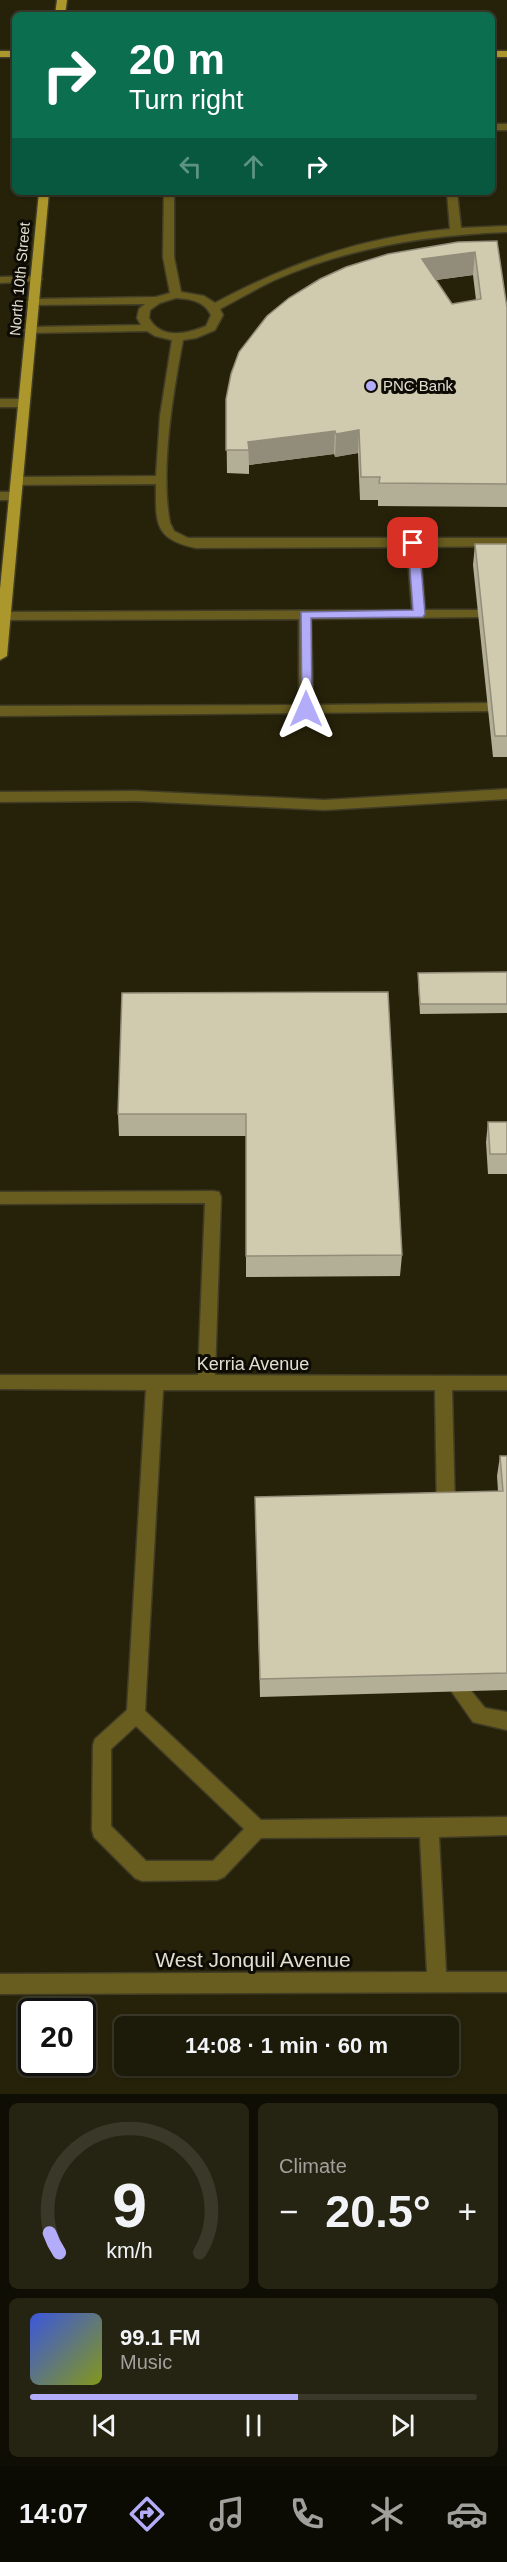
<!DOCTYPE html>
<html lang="en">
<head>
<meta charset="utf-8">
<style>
  :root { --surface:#1c1a08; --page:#252312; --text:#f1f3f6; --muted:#a0a19c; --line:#3a3829; --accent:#b3adf9 }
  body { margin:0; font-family:Arial,sans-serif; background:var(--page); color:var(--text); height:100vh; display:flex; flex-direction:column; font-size:22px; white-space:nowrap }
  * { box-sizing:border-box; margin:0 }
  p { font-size:20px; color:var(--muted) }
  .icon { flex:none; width:33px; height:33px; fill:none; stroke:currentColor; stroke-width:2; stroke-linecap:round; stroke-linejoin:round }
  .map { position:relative; height:2094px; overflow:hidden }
  .panel { display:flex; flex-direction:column; gap:9px; padding:9px; background:#0f0e04; flex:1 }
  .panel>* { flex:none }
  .hud { position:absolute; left:12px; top:12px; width:483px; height:183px; border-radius:9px; box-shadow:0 2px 4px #0004,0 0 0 2px var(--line); background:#0b6e4f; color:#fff; overflow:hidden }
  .speed { position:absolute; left:18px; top:1998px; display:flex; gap:12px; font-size:30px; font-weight:700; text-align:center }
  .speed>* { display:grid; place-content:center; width:78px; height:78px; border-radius:50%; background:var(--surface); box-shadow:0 2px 4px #0004,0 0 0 2px var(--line); line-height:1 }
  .speed .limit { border:3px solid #111; border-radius:9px; background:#fff; color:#111 }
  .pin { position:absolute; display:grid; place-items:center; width:51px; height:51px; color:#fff; margin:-26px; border-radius:12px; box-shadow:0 3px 9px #0006 }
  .me { position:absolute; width:66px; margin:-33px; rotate:0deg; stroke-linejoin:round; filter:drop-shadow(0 0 4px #0008) }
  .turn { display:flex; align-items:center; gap:21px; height:126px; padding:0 18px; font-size:27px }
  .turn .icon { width:78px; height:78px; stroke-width:2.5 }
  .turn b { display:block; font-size:42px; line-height:51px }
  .lanes { display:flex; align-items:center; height:57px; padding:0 18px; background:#0003; justify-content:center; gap:30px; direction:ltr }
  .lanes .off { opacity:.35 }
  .big { font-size:45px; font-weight:700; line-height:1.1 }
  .panel .card { flex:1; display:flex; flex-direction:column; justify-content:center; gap:9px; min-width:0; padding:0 21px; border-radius:9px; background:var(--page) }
  .panel .dial { align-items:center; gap:0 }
  .dial svg { height:156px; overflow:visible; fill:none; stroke:var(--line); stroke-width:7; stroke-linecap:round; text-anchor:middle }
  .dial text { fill:var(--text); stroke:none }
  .song { display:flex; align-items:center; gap:18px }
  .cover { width:72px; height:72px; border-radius:9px; background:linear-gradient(135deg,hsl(230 70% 55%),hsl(70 70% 35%)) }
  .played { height:6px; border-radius:3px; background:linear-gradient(90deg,var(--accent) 60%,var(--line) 60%) }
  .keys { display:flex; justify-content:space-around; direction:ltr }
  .heat { display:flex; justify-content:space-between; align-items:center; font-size:33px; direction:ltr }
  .panel .tiles { flex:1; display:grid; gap:9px; grid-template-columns:1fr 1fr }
  .card:last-child { grid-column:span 2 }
  .trip { position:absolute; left:114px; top:2016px; width:345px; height:60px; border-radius:9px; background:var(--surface); box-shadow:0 2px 4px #0004,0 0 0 2px var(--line); font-weight:700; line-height:60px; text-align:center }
  .dock { display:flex; height:96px; justify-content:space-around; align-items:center; background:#0b0a03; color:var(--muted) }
  .dock .icon { width:42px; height:42px }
  .dock .selected { color:var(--accent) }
  .dock b { font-size:27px; color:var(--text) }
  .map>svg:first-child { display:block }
</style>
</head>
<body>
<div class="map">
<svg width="507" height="2094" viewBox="0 0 507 2094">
  <rect width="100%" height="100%" fill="#26220a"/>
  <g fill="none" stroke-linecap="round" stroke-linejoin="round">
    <g stroke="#403c26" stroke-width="3">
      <g id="minor">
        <rect x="492" y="124" width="15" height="6"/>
        <path d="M164 192H174V257L181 292 204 296 215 303C292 262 363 237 450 229L447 192H457L461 228 507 226V232C428 235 350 247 277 279 257 288 239 299 220 309L223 315 215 330 196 338 183 340C173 393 160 470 170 523L174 531 188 538H507V546L420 547 425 610H478L484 614 483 617 311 619 313 705 488 703 495 708 493 711 0 716V706L299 705V619L4 620 0 619V613L4 612 412 610 407 547 196 548C153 539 156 522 156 484L17 485 11 481 17 477 156 476 160 416 172 340 155 336 147 331 30 333 24 330 30 327 141 325 137 318 139 309 145 304 33 305 27 302 33 299 156 297 170 293 163 257ZM176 298C191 299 204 301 211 315L206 326C187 334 161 340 149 318L150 310 160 303Z"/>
        <path d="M36 276 42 279 40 281 0 283V277Z"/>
        <path d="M0 399H24L30 403 24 407H0Z"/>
        <path d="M0 492H15L21 496 15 500H0Z"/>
        <path d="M507 789V799L325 810 136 801 0 802V792L136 791 325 800Z"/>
        <path d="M213 1191 219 1192 221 1197 215 1375 507 1376V1390H452L455 1512 452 1518 446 1520 440 1518 437 1512 435 1390H163L145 1711 261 1820 507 1817V1835L439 1837 446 1972H507V1992L0 1994V1974L427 1972 420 1837 261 1838 224 1877 217 1880 142 1881 135 1878 94 1837 92 1830 93 1745 95 1739 127 1710 146 1390 0 1389V1375H198L205 1203 0 1204V1192ZM136 1726 244 1829 213 1861H146L111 1826V1749Z"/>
        <path d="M461 1683 467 1686 485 1708 507 1712V1730L473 1722 452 1692 455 1686Z"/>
      </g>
    </g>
    <g stroke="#403c26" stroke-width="3">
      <g id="major">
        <path d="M57 0H67L65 15H55Z"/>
        <rect x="0" y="51" width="15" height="6"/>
        <rect x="492" y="51" width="15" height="6"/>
        <path d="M39 192H49L7 656 0 660V589Z"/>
      </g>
    </g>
    <use href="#minor" fill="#685c1e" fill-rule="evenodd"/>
    <use href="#major" fill="#ab972c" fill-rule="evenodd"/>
  </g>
  <g fill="#b3ae96" fill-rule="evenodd">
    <path d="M497 241 507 308V507L378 506V500H360L358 453 335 457 334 454 249 465V474L227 473 226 399ZM473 275 476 300 452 304 436 280Z"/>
    <path d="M475 544H507V757H493L473 565Z"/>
    <path d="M507 972V1013L420 1014 418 982V973Z"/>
    <path d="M122 993 402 1255 400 1276 246 1277V1136H119L118 1114Z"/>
    <path d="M488 1122H507V1174H488L486 1142Z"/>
    <path d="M500 1456H507V1690L260 1697 255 1497 498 1491 497 1476Z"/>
  </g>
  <g fill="#928d7a">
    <path d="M475 252 473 275 421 282 422 259Z"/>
    <path d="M359 430 358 453 335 457 336 434Z"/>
    <path d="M335 431 334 454 249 465 248 442Z"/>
  </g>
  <g fill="#d0caae" stroke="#928d7a" stroke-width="1.5" fill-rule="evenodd">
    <path d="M497 241 507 308V484L379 483 380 477H361L359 430 336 434 335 431 248 442 249 450H226V399L231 374 239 352 267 316 289 298 320 279 346 267 388 254 458 242ZM475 252 481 299 452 304 422 259Z"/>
    <path d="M475 544H507V736H495Z"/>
    <path d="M507 972V1004H420L418 973Z"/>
    <path d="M388 992 402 1255 246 1256V1114H118L122 993Z"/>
    <path d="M488 1122H507V1154H490Z"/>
    <path d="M500 1456H507V1673L260 1679 255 1497 503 1491Z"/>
  </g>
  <path fill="#b3adf9" stroke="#7470a2" stroke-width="1.5" d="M413 539 419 543 425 614 423 617 311 618 312 709 310 712H302L301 612 413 610 408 543Z"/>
  <circle fill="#b3adf9" stroke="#0d0b03" stroke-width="2" cx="371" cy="386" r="6"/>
  <g text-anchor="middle" stroke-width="6" stroke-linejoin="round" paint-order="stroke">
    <g font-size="15" fill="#e1dfd0" stroke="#0d0b03">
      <text transform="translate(20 279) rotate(-85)" y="5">North 10th Street</text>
    </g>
    <g font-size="15" fill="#e1dfd0" stroke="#0d0b03" text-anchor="start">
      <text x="383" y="391">PNC Bank</text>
    </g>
    <g font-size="18" fill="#e1dfd0" stroke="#0d0b03">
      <text x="253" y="1370">Kerria Avenue</text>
    </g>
    <g font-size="21" fill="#e1dfd0" stroke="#0d0b03">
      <text x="253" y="1967">West Jonquil Avenue</text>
    </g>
  </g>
</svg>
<div class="speed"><div class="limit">20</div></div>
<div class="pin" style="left:413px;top:543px;background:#d93025"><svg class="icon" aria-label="arrive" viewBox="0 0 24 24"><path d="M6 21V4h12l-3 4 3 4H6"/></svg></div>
<svg class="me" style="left:306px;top:709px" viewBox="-20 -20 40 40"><path d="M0-17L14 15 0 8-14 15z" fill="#b3adf9" stroke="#fff" stroke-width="4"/></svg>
<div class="trip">14:08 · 1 min · 60 m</div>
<div class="hud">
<div class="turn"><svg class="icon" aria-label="right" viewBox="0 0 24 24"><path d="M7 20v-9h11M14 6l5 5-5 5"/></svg><div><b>20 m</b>Turn right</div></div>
<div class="lanes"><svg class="icon off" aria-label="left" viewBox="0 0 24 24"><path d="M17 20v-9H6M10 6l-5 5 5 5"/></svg><svg class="icon off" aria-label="ahead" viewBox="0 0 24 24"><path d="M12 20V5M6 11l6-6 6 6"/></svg><svg class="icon" aria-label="right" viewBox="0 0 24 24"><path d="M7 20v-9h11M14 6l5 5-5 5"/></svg></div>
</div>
</div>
<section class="panel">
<div class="tiles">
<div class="card dial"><svg viewBox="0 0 100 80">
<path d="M14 69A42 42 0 1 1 86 69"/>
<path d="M14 69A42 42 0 0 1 9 59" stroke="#b3adf9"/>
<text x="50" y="56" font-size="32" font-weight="700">9</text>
<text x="50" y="72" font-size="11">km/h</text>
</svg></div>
<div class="card"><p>Climate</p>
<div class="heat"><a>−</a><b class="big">20.5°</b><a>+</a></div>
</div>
<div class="card">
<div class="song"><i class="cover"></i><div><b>99.1 FM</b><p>Music</p></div></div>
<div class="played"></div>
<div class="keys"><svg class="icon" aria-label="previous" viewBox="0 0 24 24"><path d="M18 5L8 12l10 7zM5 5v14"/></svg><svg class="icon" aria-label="pause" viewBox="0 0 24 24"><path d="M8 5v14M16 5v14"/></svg><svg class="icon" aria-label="next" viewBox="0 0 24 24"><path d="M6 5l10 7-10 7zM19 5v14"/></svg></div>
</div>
</div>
</section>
<nav class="dock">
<b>14:07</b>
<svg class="icon selected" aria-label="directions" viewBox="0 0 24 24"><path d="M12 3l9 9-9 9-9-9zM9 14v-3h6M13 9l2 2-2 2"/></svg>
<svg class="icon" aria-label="music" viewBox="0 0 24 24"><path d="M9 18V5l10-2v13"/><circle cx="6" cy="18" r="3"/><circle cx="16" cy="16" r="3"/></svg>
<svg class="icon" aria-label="phone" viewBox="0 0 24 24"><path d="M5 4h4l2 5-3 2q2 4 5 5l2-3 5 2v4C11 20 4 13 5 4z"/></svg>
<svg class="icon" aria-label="climate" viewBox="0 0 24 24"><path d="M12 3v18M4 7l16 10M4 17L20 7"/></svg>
<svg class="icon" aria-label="car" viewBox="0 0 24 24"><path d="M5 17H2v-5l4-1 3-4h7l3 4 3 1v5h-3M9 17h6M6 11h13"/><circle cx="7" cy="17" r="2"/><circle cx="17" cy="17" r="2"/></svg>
</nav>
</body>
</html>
